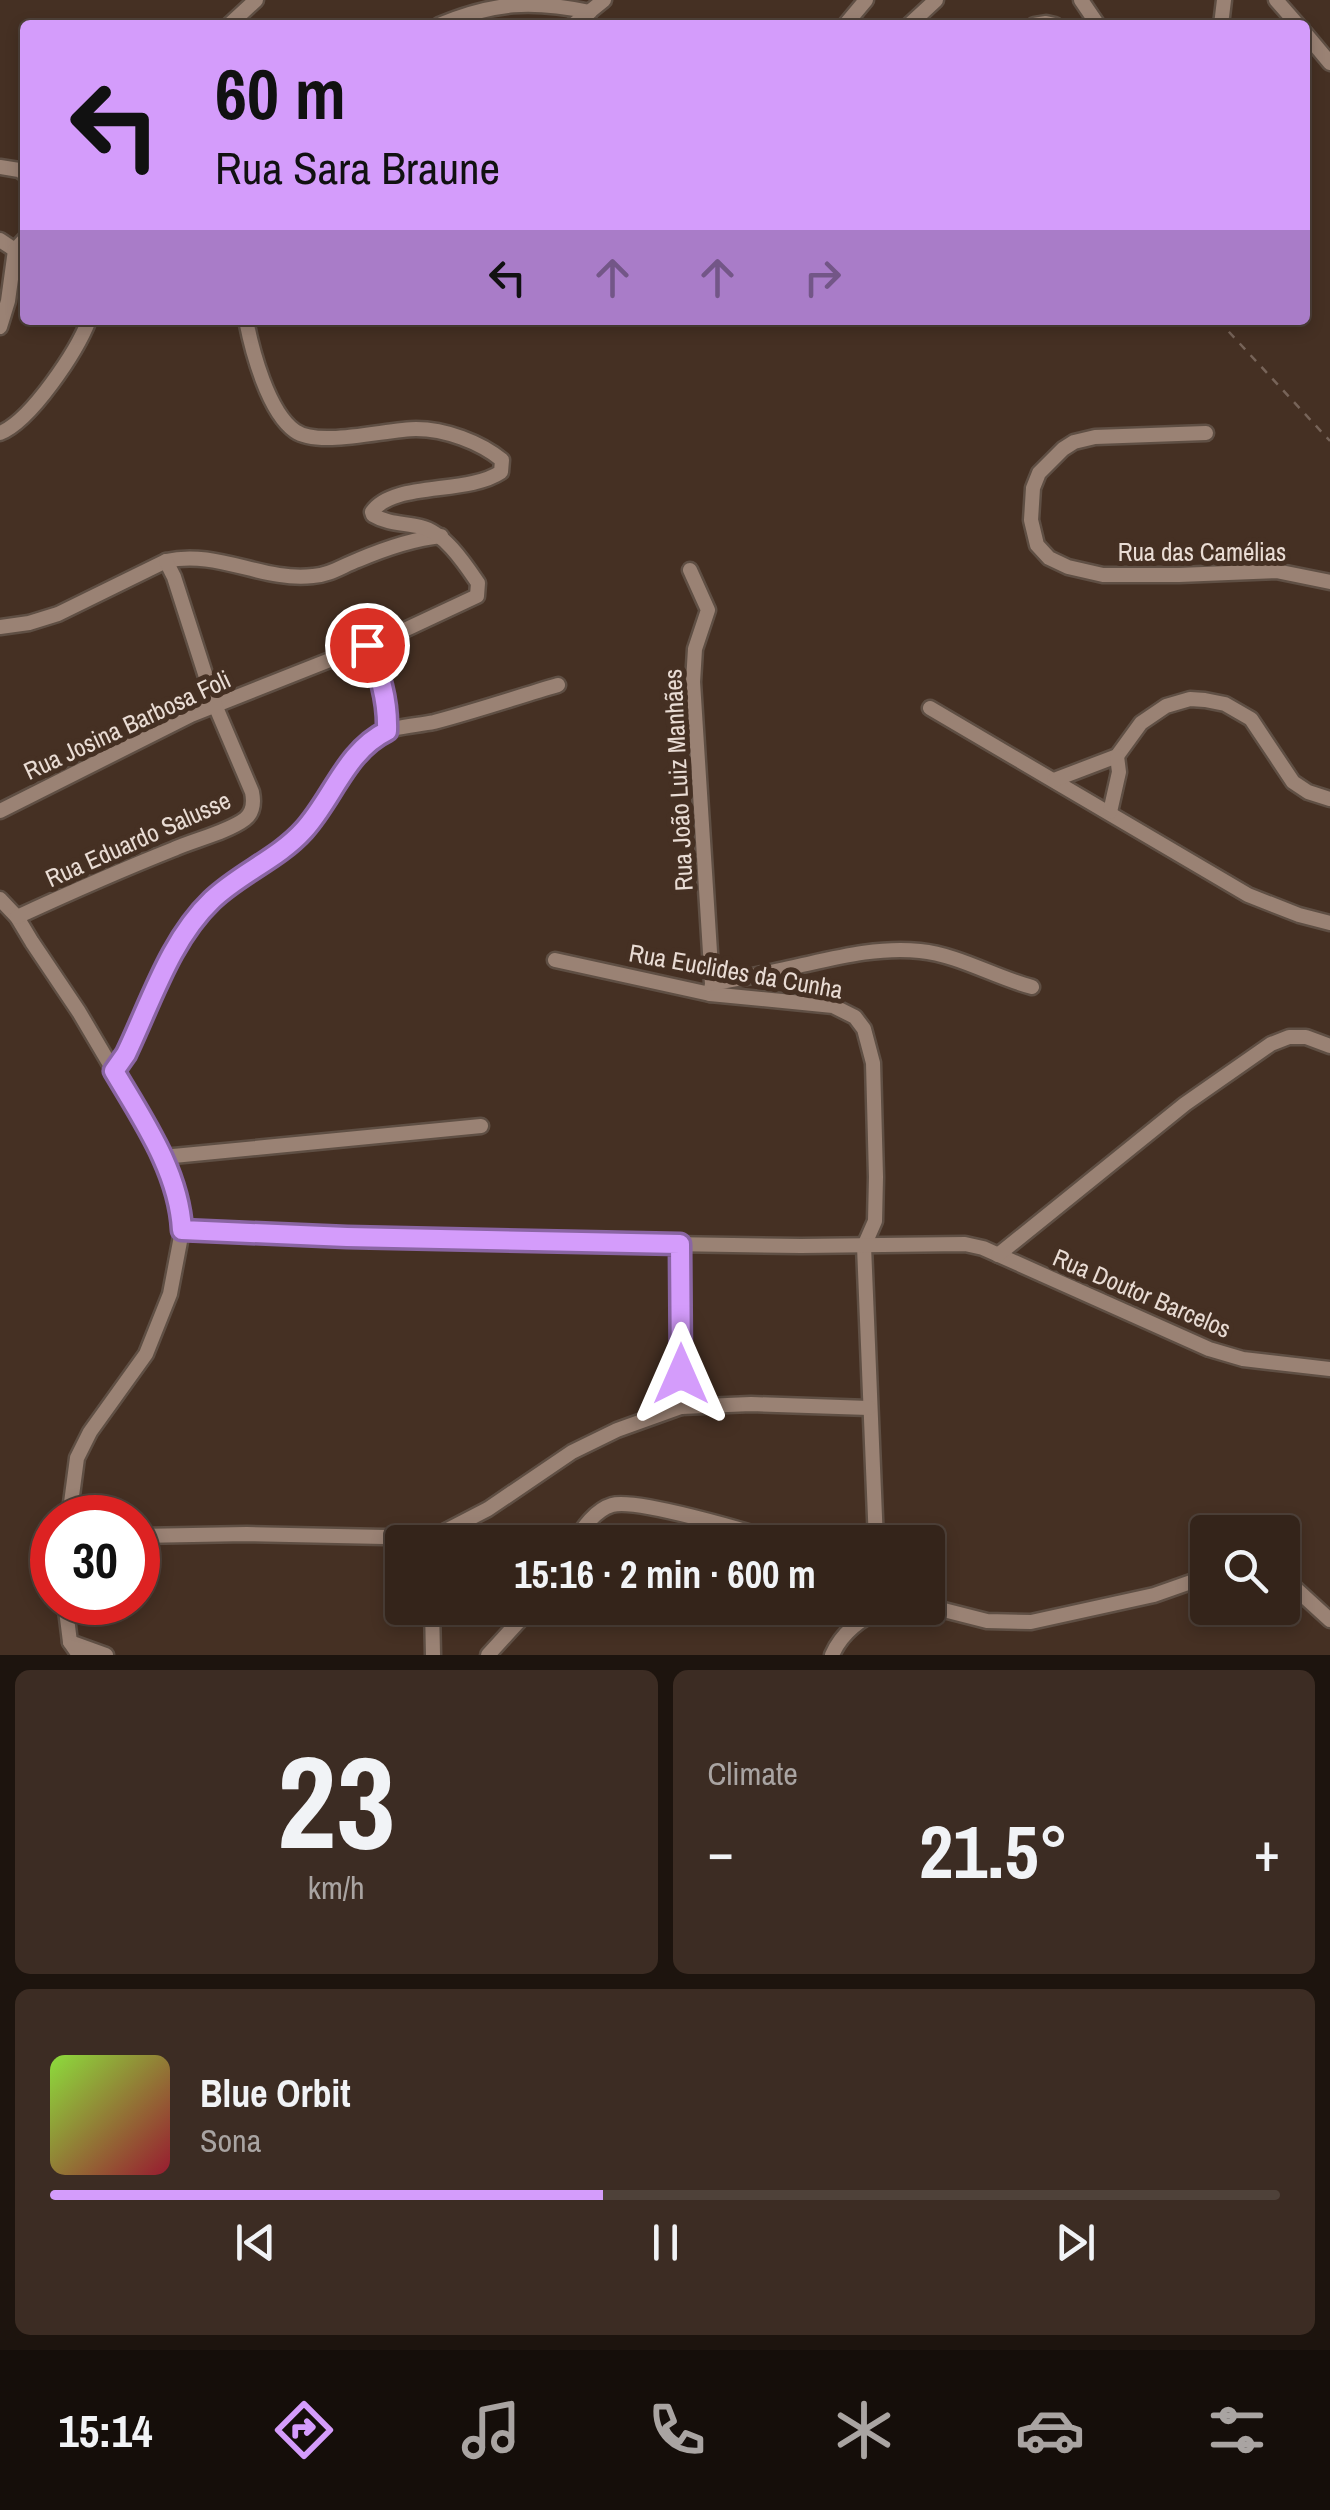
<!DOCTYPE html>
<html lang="en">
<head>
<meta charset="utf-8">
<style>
  :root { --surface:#34241a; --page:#3c2c23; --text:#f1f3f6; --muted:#a9a4a2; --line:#4e4139; --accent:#d49cfb }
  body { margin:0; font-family:"Archivo Narrow",sans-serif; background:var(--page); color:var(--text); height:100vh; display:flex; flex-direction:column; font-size:38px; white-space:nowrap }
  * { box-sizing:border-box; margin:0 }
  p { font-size:32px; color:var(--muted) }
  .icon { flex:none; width:55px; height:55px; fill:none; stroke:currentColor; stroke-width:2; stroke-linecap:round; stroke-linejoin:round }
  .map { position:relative; height:1655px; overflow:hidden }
  .side { display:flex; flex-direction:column; gap:15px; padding:15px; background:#1d140e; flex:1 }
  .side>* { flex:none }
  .banner { position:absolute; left:20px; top:20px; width:1290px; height:305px; border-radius:10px; box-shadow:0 5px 15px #0003,0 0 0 2px var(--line); background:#d49cfb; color:#111; overflow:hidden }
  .fabs { position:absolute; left:1190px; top:1515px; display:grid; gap:20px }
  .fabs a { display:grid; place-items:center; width:110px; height:110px; border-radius:10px; background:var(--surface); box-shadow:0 5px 15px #0003,0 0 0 2px var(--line); font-size:50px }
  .speed { position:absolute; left:30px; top:1495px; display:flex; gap:20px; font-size:50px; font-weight:700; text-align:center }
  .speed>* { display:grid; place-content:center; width:130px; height:130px; border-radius:50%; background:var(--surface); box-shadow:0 5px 15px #0003,0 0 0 2px var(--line); line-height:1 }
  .speed .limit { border:15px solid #d22; background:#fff; color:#111 }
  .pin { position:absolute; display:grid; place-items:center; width:85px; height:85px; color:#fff; margin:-42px; border:5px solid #fff; border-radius:50%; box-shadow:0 2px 10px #0007 }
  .me { position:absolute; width:110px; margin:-55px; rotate:0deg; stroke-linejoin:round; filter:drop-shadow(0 0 8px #0008) }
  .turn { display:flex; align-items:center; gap:35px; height:210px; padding:0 30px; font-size:45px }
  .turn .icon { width:130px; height:130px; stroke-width:2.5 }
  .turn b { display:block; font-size:70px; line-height:85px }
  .lanes { display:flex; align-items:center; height:95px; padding:0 30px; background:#0003; justify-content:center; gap:50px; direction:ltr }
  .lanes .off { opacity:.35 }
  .big { font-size:75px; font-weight:700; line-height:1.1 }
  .side .tile { flex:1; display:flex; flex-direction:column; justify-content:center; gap:15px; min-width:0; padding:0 35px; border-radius:15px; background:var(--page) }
  .side .dial { align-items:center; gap:0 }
  .dial b { font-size:130px; line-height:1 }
  .song { display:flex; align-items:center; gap:30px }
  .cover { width:120px; height:120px; border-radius:15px; background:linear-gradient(135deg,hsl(90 70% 55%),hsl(350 70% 35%)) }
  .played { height:10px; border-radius:5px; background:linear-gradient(90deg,var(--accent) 45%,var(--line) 45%) }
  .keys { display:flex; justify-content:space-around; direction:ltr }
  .heat { display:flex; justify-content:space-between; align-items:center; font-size:55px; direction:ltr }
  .side .tiles { flex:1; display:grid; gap:15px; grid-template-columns:1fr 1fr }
  .tile:last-child { grid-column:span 2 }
  .trip { position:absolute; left:385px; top:1525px; width:560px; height:100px; border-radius:10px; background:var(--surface); box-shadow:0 5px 15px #0003,0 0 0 2px var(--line); font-weight:700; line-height:100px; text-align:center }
  .menu { display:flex; height:160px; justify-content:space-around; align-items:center; background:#150e0a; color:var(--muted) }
  .menu .icon { width:70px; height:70px }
  .menu .on { color:var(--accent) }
  .menu b { font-size:45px; color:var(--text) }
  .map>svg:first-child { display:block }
</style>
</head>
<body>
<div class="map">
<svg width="1330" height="1655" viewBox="0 0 1330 1655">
  <rect width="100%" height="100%" fill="#453023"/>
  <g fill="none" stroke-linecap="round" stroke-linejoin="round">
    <g stroke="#5f4f44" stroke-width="19">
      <g id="minor">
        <path d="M1081 0 1098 25"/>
        <path d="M1276 0 1298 25"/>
        <path d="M229 25 256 0"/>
        <path d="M439 25C494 2 532 0 590 12"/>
        <path d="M573 25 604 0"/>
        <path d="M845 25 866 0"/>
        <path d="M909 25 936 0"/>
        <path d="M1034 25 1046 23 1055 25"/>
        <path d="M1221 25 1224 0"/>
        <path d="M1305 33 1330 63"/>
        <path d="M0 167 19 170 25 174"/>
        <path d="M0 240 15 250"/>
        <path d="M15 250 25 239"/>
        <path d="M0 327 8 301 15 250"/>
        <path d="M0 433C31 421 77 351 89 320"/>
        <path d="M1206 433 1095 437 1074 442 1063 449 1039 473 1033 488 1031 520 1037 545 1049 558 1068 567 1103 575H1179L1276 571 1330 582"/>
        <path d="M690 570 708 610 695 649 693 682 712 984 710 994"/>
        <path d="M0 627 29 623 58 614 166 561C217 549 263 582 313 576 330 575 342 566 358 560 384 549 412 539 441 536"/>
        <path d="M367 645C380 672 388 701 387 731"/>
        <path d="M930 708 1248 895 1299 915 1330 923"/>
        <path d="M1054 780 1117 756 1141 723 1166 706 1190 699 1205 700 1225 704 1251 719 1293 782 1308 792 1330 799"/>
        <path d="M0 811 191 715 398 633 477 596 478 583C465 564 444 532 421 527 404 523 388 524 373 515L372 512C393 481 467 495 501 472L502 460C480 442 445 429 416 429 387 429 319 448 295 431 268 412 252 351 246 320"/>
        <path d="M1110 812 1119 772 1117 756"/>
        <path d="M0 899 17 917 32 942 79 1012 138 1112 175 1185 181 1213 182 1231 170 1294 146 1354 90 1432 77 1458 69 1518"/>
        <path d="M17 917C69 893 121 870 174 849 194 840 228 832 245 819 254 812 254 802 252 792L215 705 174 577 166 561"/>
        <path d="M555 960 710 994 833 1006 855 1017 864 1029 873 1063 876 1177 875 1221 864 1246 876 1542"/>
        <path d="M712 984C737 979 763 974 789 968 831 959 877 946 920 951 959 955 994 977 1032 987"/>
        <path d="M114 1071 127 1054C150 1003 171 940 211 901 240 873 281 858 307 827 328 801 347 754 375 736 392 726 415 726 434 722 476 711 517 697 558 685"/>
        <path d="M163 1157 481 1126"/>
        <path d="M182 1231 607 1243 801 1246 965 1244 983 1248 1209 1349 1243 1359 1330 1369"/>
        <path d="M998 1255 1185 1104 1271 1044 1289 1037H1306L1330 1046"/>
        <path d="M681 1407 751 1404 869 1408"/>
        <path d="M138 1536 247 1534 432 1538 488 1509 572 1452 617 1430 681 1407 680 1244"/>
        <path d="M574 1542C583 1528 595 1510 612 1505 636 1498 751 1532 779 1542"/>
        <path d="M1282 1583 1295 1588 1330 1620"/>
        <path d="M65 1602 70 1642 79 1655"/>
        <path d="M928 1606 987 1621 1031 1622 1154 1595 1208 1576"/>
        <path d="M432 1608 433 1655"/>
        <path d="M70 1642 106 1655"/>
        <path d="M488 1655 531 1608"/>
        <path d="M832 1655C842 1632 861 1619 883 1608"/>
      </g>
    </g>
    <path stroke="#776459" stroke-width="2.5" stroke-dasharray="8 8" stroke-linecap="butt" d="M1218 320 1330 441"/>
    <use href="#minor" stroke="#9a8274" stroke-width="14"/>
  </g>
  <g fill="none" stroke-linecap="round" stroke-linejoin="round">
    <g stroke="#8a65a3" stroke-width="25">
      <path id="route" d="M367 645C380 672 388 701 387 731 346 751 333 798 304 830 278 859 240 873 212 900 170 940 151 1002 126 1054L114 1071C143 1120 179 1172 182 1230L347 1237 680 1244 681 1374"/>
    </g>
    <use href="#route" stroke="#d49cfb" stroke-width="18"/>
  </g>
  <g text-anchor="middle" stroke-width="10" stroke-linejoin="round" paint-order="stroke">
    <g font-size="25" fill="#e9dcd4" stroke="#453023">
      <text x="1202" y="561">Rua das Camélias</text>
      <text transform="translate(127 725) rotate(-25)" y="9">Rua Josina Barbosa Foli</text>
      <text transform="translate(678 780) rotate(-93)" y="9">Rua João Luiz Manhães</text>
      <text transform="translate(138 839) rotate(-24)" y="9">Rua Eduardo Salusse</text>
      <text transform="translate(736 971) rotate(10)" y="9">Rua Euclides da Cunha</text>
      <text transform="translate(1142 1293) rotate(23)" y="9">Rua Doutor Barcelos</text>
    </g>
  </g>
</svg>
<div class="fabs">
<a><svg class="icon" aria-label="search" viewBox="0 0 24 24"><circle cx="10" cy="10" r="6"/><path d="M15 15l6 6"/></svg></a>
</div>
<div class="speed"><div class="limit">30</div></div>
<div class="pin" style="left:367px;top:645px;background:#d93025"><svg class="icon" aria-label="arrive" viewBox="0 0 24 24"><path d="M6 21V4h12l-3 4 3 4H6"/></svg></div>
<svg class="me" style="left:681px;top:1374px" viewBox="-20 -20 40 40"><path d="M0-17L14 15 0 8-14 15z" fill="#d49cfb" stroke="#fff" stroke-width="4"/></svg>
<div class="trip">15:16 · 2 min · 600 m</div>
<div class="banner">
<div class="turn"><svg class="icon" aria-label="left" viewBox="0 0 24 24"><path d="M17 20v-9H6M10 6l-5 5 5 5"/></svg><div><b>60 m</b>Rua Sara Braune</div></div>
<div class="lanes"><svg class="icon" aria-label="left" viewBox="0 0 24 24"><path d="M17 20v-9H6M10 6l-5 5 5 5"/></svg><svg class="icon off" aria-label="ahead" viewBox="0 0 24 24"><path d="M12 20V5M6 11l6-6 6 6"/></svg><svg class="icon off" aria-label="ahead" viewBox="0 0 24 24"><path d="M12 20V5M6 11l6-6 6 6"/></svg><svg class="icon off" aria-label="right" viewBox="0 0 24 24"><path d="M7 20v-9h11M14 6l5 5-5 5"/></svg></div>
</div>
</div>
<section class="side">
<div class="tiles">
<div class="tile dial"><b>23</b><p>km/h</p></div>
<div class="tile"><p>Climate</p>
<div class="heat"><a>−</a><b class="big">21.5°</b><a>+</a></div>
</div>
<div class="tile">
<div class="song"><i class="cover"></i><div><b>Blue Orbit</b><p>Sona</p></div></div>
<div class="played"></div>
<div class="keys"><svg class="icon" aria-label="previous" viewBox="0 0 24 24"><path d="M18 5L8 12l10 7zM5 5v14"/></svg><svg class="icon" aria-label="pause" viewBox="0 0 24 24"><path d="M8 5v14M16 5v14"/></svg><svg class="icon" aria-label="next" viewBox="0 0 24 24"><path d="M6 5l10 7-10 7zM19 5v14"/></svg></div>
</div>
</div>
</section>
<nav class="menu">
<b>15:14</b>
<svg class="icon on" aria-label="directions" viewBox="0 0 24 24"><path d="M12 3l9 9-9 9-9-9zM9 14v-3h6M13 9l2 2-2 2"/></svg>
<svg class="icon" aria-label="music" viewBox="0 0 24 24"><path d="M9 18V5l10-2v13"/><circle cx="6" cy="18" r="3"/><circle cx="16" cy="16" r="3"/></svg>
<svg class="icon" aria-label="phone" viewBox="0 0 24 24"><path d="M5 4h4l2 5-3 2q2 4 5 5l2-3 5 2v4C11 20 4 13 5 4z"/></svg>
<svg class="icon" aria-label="climate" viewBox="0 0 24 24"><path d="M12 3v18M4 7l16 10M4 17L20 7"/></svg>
<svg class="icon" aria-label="car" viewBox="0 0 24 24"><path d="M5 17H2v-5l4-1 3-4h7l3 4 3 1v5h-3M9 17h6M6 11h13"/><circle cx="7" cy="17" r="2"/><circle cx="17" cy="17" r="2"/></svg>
<svg class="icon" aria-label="filters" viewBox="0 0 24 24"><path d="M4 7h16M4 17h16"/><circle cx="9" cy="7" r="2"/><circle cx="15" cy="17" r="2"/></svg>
</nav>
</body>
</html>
